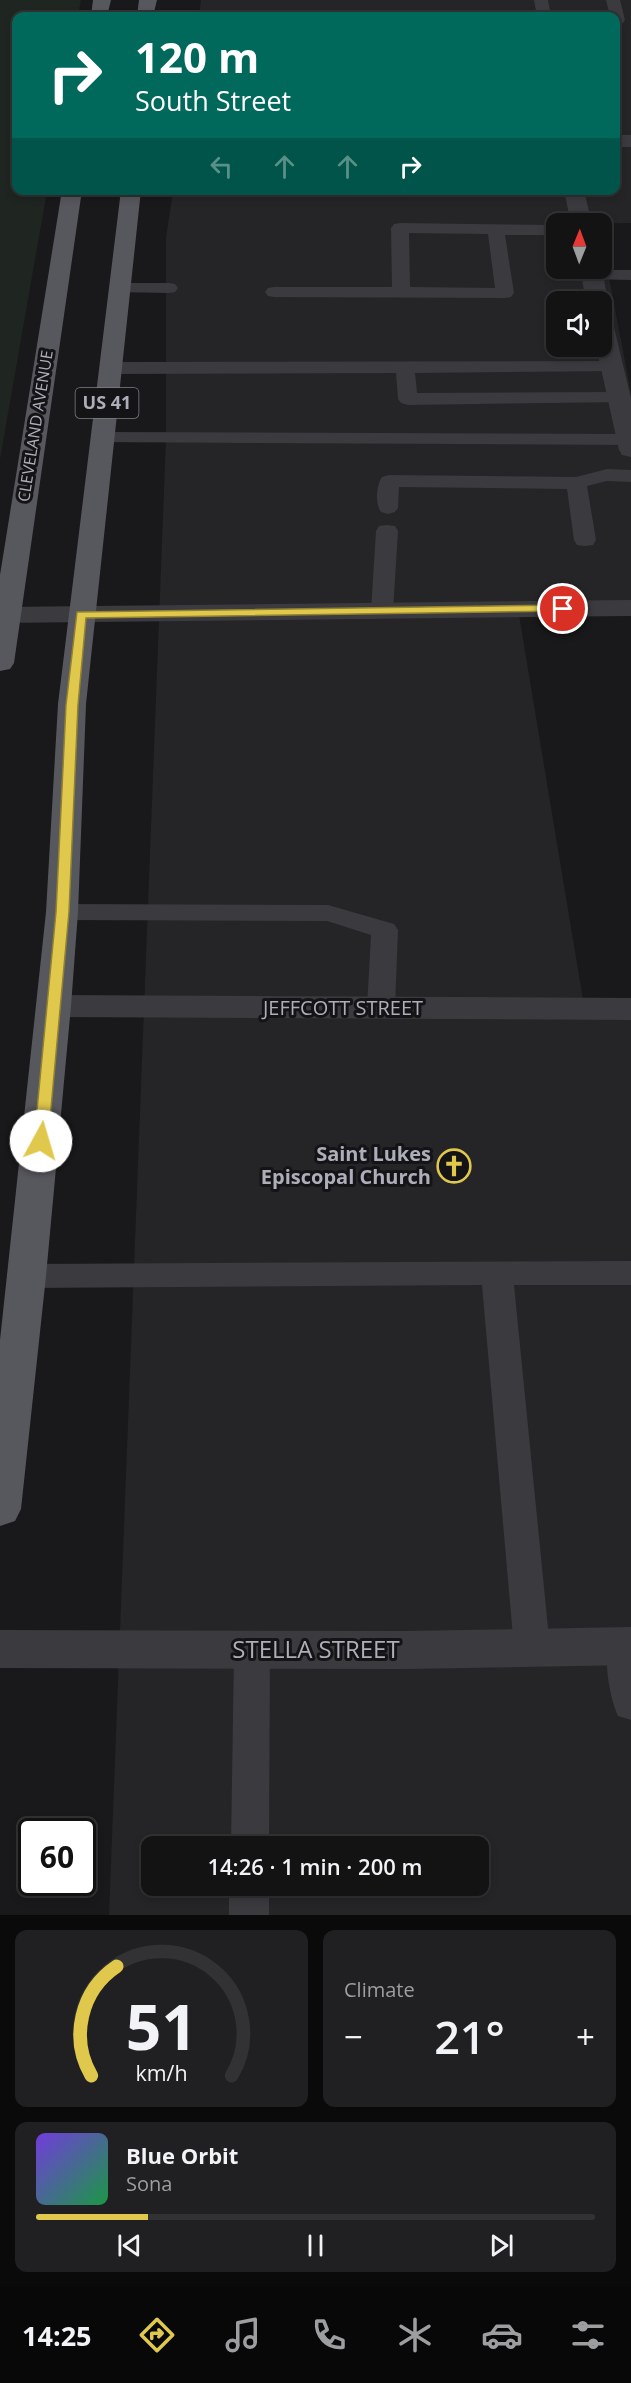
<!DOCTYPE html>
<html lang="en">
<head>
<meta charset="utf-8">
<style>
  :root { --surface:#131314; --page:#202022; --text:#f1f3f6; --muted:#9d9ea0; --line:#323234; --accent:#e0c84c }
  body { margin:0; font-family:"Open Sans",sans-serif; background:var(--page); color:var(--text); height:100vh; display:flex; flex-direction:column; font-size:22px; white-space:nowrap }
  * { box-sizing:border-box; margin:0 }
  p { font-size:20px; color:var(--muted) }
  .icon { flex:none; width:33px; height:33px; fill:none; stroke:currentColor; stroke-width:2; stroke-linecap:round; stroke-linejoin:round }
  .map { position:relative; height:1915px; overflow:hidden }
  .side { display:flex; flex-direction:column; gap:15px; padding:15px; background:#0a0a0b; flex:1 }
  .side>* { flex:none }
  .guide { position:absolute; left:12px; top:12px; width:608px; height:183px; border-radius:12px; box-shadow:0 3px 9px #0003,0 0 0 2px var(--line); background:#00695c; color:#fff; overflow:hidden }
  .needle { width:39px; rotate:1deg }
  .fabs { position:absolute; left:546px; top:213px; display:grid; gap:12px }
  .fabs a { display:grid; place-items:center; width:66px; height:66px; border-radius:12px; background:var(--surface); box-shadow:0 3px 9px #0003,0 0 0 2px var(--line); font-size:30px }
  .speed { position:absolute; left:18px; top:1818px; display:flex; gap:12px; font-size:30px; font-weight:700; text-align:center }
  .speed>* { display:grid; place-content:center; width:78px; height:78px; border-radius:50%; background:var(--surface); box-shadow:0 3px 9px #0003,0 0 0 2px var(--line); line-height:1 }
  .speed .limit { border:3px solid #111; border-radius:9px; background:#fff; color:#111 }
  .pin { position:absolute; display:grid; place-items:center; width:51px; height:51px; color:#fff; margin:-26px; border:3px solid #fff; border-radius:50%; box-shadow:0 2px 6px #0007 }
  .me { position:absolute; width:66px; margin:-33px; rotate:6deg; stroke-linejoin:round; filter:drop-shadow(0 0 4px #0008) }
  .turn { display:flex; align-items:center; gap:21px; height:126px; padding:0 24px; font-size:27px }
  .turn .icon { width:78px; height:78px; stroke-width:2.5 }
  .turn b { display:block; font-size:42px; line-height:51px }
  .lanes { display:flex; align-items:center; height:57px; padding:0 24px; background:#0003; justify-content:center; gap:30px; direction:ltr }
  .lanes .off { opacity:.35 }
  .big { font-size:45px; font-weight:600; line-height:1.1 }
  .side .card { flex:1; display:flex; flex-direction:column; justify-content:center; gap:9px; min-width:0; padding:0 21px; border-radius:12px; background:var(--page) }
  .side .dial { align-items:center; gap:0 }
  .dial svg { height:156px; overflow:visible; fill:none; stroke:var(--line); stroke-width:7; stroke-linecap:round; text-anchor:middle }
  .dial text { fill:var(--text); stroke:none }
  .song { display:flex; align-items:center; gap:18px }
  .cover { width:72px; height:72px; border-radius:9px; background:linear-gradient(135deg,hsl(260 70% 55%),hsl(140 70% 35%)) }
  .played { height:6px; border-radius:3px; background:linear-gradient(90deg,var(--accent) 20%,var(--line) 20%) }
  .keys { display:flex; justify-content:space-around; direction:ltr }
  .heat { display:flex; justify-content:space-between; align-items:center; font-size:33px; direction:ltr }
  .side .tiles { flex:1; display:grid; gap:15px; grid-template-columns:1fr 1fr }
  .card:last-child { grid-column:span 2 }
  .trip { position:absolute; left:141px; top:1836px; width:348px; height:60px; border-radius:12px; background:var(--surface); box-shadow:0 3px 9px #0003,0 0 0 2px var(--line); font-weight:600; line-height:60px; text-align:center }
  .dock { display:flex; height:96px; justify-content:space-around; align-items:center; background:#080808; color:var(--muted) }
  .dock .icon { width:42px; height:42px }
  .dock .active { color:var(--accent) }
  .dock b { font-size:27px; color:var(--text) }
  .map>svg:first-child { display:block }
</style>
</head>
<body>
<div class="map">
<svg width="631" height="1915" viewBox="0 0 631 1915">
  <rect width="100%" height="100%" fill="#19191b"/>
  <path fill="#252528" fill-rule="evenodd" d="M201 0H631V223L556 224V268H602V241L631 393V615H519L586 1018 631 1019V1915H109L166 439V238L173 191 615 190V16H199ZM556 302H602V346H556ZM152 1846H478V1886H152Z"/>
  <path fill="#1f2521" d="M0 0H81L78 16H16V190L47 191 0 459Z"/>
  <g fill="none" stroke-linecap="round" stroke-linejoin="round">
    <g fill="#3a3a3f" fill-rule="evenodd">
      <path d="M534 0H548L551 16H537Z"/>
      <path d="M606 0H620L625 20 623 23 615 24V16H610Z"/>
      <path d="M400 223 556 225V235H505L514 293 511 297 505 298 274 297 268 296 265 292 268 288 274 287H392L391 228 394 224ZM409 233 488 234 495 288 410 287Z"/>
      <path d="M592 270H631V280L586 279 583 275 586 271Z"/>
      <path d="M121 283H169L175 284 178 288 175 292 169 293 115 292 112 288 115 284Z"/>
      <path d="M610 361 617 363 620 367 617 371 415 373 417 393 618 392 625 394 628 398 625 402 408 405 401 403 398 399 396 373 112 374 105 372 102 368 105 364 112 362Z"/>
      <path d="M102 432 628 434 631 435V445L95 442 92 438 95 434Z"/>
      <path d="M607 469 631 470V482L607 481 587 486 596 540 593 545 585 546 577 545 574 540 567 489 399 487 398 508 395 512 388 514 381 512C375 505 376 485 382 477L389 475 576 477Z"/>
      <path d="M387 525 395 526 398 531 393 611 390 616 382 618 374 616 371 611 376 531 379 526Z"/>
      <path d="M62 904 328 905 394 924 398 930 395 1007 391 1013 381 1016 371 1013 367 1007 371 935 327 921 62 920 53 918 49 912 53 906Z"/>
      <path d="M631 1261V1285H514L550 1648 545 1659 532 1664 519 1659 514 1648 482 1285 27 1288 16 1284 11 1276 16 1268 27 1264Z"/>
      <path d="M624 1630 631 1633V1720L618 1716C609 1697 602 1654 611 1635Z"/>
      <path d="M252 1634 265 1639 270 1650 269 1846H231L234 1650 239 1639Z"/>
      <rect x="229" y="1886" width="40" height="29"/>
    </g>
    <g fill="#3a3a3f" fill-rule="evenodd">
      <rect x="615" y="135" width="16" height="12"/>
      <path d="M564 190H584L592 224H571Z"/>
      <path d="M580 268H602L608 302 605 307 602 308V302H586Z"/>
      <path d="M602 316 610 318 613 323 631 398V457L622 455 619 450 596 346H602Z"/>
      <path d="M631 600V616L0 623V607Z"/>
      <path d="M54 995 631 998V1020L54 1017 42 1014 37 1006 42 998Z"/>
      <path d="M631 1627V1665L405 1669 0 1668V1630L405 1631Z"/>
    </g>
    <g fill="#57575e" fill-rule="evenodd">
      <path d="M93 0H111L107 16H91Z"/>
      <path d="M139 0H157L153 16H137Z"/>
      <path d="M62 190H82L14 663 10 669 0 671V575Z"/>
      <path d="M121 190H141L86 704 78 912 71 1006 46 1276 21 1509 15 1521 0 1526V1340L46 912 58 704Z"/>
    </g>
  </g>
  <path fill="#e0c84c" stroke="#928231" stroke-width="1.5" d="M563 605 567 606V611L86 618 78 705 69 912 48 1141 41 1147 36 1145 34 1141 56 912 66 705 77 612Z"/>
  <defs>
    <g id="church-ring" transform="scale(1.725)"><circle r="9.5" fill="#141416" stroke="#e0c84c" stroke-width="1.5"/><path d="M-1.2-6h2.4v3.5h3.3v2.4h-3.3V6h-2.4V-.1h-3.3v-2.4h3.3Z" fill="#e0c84c"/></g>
  </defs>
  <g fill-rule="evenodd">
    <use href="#church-ring" x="454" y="1166"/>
  </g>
  <g text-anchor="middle" stroke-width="6" stroke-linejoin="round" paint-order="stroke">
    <g font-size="16" fill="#adaeb9" stroke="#141416">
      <text transform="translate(35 426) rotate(-81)" y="6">CLEVELAND AVENUE</text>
    </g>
    <rect fill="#141416" stroke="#7f8088" stroke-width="1.5" x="75.5" y="388" width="63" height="30" rx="4.5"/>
    <g font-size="18" font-weight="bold" fill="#adaeb9">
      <text x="107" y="409">US 41</text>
    </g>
    <g font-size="20" fill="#adaeb9" stroke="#141416">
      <text x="343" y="1015">JEFFCOTT STREET</text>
    </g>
    <g font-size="20" font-weight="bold" fill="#adaeb9" stroke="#141416" text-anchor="end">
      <text x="431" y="1161">Saint Lukes<tspan x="431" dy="23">Episcopal Church</tspan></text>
    </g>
    <g font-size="24" fill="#adaeb9" stroke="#141416">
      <text x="316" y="1658">STELLA STREET</text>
    </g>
  </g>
</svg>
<div class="fabs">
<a><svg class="needle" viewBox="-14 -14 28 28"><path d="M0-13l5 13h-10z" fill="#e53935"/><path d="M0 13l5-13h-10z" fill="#9d9ea0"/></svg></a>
<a><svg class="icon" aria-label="sound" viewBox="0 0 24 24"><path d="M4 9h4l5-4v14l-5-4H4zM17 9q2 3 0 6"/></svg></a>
</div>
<div class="speed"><div class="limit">60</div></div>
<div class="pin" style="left:563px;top:609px;background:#d93025"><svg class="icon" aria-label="arrive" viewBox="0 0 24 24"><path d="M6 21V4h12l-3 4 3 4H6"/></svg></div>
<svg class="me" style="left:41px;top:1141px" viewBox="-20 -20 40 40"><circle r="19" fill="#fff"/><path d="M0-13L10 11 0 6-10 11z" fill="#e0c84c"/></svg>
<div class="trip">14:26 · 1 min · 200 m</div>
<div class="guide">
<div class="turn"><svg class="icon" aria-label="right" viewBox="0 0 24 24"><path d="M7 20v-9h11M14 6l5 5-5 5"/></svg><div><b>120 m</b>South Street</div></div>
<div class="lanes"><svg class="icon off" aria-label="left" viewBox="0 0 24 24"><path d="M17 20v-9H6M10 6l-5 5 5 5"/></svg><svg class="icon off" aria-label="ahead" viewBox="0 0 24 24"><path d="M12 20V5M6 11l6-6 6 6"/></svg><svg class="icon off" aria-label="ahead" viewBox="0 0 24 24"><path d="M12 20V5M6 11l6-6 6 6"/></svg><svg class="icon" aria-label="right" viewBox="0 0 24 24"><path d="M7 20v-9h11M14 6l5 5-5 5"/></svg></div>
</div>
</div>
<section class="side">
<div class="tiles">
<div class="card dial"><svg viewBox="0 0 100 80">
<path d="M14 69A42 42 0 1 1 86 69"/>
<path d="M14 69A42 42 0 0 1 27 13" stroke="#e0c84c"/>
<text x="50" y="56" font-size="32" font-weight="700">51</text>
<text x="50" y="72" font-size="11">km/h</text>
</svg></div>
<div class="card"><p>Climate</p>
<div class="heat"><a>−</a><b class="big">21°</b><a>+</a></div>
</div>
<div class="card">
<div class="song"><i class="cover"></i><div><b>Blue Orbit</b><p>Sona</p></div></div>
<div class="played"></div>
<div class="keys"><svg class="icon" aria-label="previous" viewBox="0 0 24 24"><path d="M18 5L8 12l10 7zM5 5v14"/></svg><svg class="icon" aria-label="pause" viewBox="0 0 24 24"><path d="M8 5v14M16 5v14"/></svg><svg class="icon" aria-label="next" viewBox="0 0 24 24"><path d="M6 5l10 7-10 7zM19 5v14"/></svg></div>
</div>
</div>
</section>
<nav class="dock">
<b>14:25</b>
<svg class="icon active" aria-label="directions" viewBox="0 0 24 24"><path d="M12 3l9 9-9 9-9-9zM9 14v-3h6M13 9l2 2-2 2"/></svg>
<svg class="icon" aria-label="music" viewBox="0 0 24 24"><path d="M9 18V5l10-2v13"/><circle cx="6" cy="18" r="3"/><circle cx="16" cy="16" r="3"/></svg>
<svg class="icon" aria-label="phone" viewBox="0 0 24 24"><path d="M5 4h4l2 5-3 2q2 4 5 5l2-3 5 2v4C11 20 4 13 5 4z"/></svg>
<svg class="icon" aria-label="climate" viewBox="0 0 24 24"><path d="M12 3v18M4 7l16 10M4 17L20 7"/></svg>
<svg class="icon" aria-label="car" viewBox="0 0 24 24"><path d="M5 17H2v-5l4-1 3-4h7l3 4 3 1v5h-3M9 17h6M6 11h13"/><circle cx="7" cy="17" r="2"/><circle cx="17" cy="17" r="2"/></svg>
<svg class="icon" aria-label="filters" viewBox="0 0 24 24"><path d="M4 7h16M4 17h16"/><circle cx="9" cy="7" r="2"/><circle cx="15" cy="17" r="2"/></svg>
</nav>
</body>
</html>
